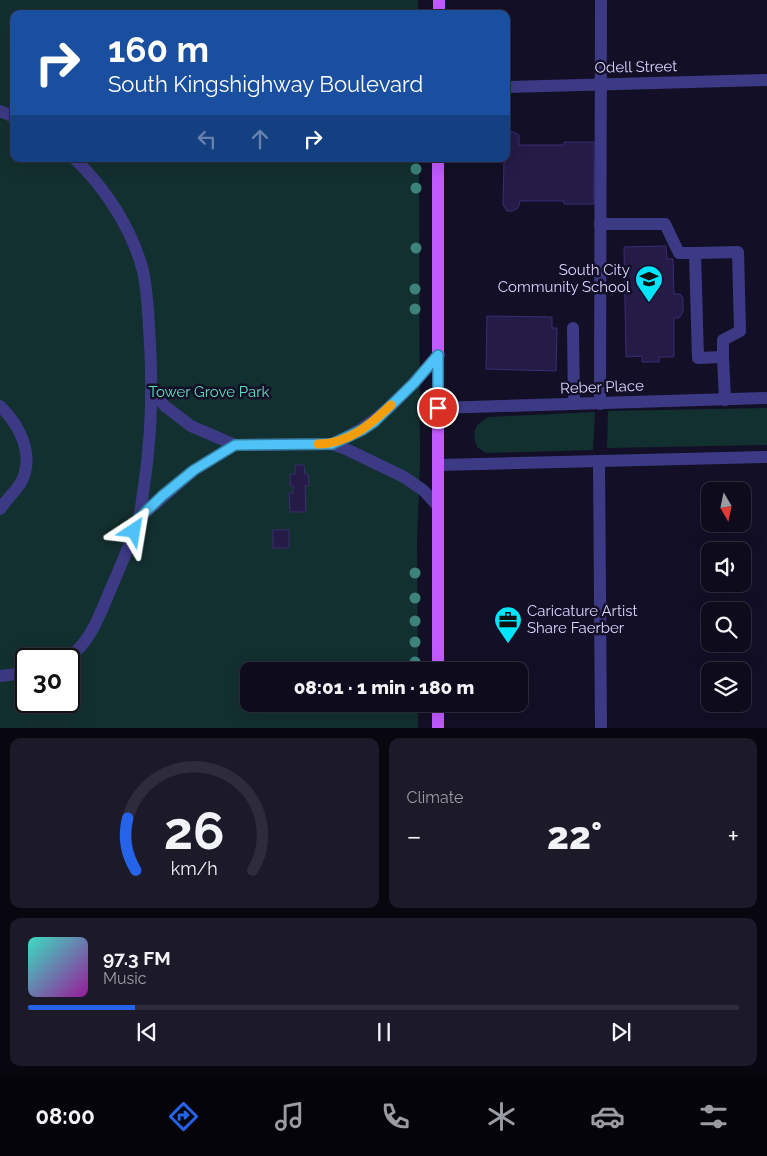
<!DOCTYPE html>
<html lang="en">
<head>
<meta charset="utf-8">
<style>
  :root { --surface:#0e0b1c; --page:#1c1929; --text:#f1f3f6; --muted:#9b9ba3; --line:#2e2b3b; --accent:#2563eb }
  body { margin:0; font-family:Raleway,sans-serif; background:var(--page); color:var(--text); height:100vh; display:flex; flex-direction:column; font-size:19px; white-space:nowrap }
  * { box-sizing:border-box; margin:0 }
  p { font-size:16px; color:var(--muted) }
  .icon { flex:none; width:28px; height:28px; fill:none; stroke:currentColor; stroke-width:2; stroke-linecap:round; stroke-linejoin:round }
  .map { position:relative; height:728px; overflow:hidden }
  .side { display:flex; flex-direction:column; gap:10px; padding:10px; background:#08060f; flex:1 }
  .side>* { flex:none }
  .banner { position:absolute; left:10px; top:10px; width:500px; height:152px; border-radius:10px; box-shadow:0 5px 20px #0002,0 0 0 1px var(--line); background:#1a4fa0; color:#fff; overflow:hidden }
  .needle { width:32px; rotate:171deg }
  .buttons { position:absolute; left:701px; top:482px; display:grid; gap:10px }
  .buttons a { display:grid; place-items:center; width:50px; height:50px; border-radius:10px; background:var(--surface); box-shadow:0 5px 20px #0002,0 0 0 1px var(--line); font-size:25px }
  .speed { position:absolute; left:15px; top:648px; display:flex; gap:10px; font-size:25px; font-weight:700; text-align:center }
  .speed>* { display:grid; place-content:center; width:65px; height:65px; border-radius:50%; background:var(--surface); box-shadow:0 5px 20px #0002,0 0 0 1px var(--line); line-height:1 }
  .speed .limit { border:2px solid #111; border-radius:8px; background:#fff; color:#111 }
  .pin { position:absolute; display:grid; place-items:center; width:42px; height:42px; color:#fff; margin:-21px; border:2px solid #fff; border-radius:50%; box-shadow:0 1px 5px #0007 }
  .me { position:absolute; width:55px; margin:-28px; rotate:33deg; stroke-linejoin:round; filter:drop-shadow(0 0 4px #0008) }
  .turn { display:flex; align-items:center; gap:18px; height:105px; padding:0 15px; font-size:22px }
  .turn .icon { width:65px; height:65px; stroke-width:2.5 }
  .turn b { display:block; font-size:35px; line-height:42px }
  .lanes { display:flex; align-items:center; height:48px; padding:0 15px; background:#0003; justify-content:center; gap:25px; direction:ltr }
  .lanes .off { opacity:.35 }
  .big { font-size:38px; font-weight:800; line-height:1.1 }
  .side .widget { flex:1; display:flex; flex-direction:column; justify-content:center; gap:8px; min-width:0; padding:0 18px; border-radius:10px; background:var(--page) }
  .side .dial { align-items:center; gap:0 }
  .dial svg { height:130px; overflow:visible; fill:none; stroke:var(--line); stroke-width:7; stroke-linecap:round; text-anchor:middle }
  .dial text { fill:var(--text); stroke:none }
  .song { display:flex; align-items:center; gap:15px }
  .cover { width:60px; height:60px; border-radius:8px; background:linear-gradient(135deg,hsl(170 70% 55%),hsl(300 70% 35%)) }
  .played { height:5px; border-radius:2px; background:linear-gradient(90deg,var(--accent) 15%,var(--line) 15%) }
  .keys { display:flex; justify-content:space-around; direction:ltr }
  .heat { display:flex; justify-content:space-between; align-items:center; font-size:28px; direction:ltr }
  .side .tiles { flex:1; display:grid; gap:10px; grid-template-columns:1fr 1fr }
  .widget:last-child { grid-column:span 2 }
  .trip { position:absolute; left:240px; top:662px; width:288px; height:50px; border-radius:10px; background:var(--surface); box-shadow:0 5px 20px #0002,0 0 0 1px var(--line); font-weight:800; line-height:50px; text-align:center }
  .menu { display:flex; height:80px; justify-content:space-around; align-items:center; background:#06040b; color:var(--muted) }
  .menu .icon { width:35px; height:35px }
  .menu .on { color:var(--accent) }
  .menu b { font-size:22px; color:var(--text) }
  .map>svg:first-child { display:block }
</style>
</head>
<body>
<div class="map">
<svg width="767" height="729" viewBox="0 0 767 729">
  <rect width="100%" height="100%" fill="#130f26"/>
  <g fill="#12302f" fill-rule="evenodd">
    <path d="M0 0H418V14H14V159H419L420 465 417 542 418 671H249V704H418V728L0 729ZM26 659H69V701H26Z"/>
    <path d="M767 408V445L607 448 608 411Z"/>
    <path d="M595 412 593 450 486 453 477 447C472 432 473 426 488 417Z"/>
  </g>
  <g fill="#241b47" stroke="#3b2d73">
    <path d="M512 131 519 135V145H564V142H594V204H564V201H520L518 208 513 211H507L503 205 504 159H506V133Z"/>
    <path d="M666 246 667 259H673L674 294H680L683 298V312L679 318H674V357H659V362H642V356L626 357 624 247Z"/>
    <path d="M487 316 552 317V328H557L556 371 486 369Z"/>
    <path d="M295 465H304L305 474H308L309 486H305L306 512H290L289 493H293V486H290V474H295Z"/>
    <rect x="273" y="530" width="16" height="18"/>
  </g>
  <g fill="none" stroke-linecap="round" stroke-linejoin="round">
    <g stroke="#3d3a85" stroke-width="12">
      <path d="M506 87 767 80"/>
      <path d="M0 111 14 117"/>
      <path d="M600 224H665L679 253H695"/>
      <path d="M573 328 574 404"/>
      <path d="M723 357V340L740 331 738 252 695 253 698 358 723 357 725 400"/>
      <path d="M152 392 165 406 191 426 235 445 332 444 348 450 404 477 423 490 438 506"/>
      <path d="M600 404 601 0"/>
      <path d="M0 406C20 425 36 457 20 484 14 493 6 500 0 509"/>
      <path d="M438 408 767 398"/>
      <path d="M332 444C378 425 407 391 439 355"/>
      <path d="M599 462 601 729"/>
      <path d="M438 465 767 457"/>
      <path d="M139 518 194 470 235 445"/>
      <path d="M67 659C89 644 99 617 109 593 119 569 131 544 138 519 142 509 142 497 144 486 152 433 153 380 149 327 148 309 147 289 143 271 132 229 106 189 75 159"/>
      <path d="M0 676 26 673"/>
    </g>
    <g stroke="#c25bff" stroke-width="12">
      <path d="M439 14V0"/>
      <path d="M438 671V159"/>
      <path d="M438 704V729"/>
    </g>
  </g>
  <g fill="#3d827b">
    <circle cx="416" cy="169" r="5.5"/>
    <circle cx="416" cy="188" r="5.5"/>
    <circle cx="416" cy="248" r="5.5"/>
    <circle cx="415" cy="289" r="5.5"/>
    <circle cx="415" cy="309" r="5.5"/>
    <circle cx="415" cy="573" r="5.5"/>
    <circle cx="415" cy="598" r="5.5"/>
    <circle cx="415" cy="621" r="5.5"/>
    <circle cx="415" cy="642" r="5.5"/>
    <circle cx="415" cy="662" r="5.5"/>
  </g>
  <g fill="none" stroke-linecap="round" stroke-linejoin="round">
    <g stroke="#337fa1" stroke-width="12">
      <path id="route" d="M134 531 139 518 162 496 194 470 235 445 332 444 362 430 374 422 414 383 438 355V408"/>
    </g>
    <use href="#route" stroke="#4fc3f7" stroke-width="9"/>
    <path stroke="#f59e0b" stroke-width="9" d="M318 444C348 444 370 425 391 405"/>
  </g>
  <defs>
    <g id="school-pin" transform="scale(1.4375)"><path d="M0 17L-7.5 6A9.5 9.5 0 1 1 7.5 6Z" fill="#00e5ff" stroke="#130f26"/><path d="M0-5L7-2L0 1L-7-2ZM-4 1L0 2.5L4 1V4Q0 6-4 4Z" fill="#111"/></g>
    <g id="office-pin" transform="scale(1.4375)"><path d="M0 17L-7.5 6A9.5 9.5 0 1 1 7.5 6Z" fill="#00e5ff" stroke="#130f26"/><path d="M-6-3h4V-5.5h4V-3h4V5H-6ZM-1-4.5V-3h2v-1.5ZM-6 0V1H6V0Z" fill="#111"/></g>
  </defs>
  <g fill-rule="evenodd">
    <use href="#school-pin" x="649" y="279"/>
    <use href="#office-pin" x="508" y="620"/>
  </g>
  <g text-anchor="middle" stroke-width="5" stroke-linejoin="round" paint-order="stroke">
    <g font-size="15" fill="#d9d4ff" stroke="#130f26">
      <text transform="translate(636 67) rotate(-1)" y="5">Odell Street</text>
      <text transform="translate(602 387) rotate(-2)" y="5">Reber Place</text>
    </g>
    <g font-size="15" fill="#d9d4ff" stroke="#130f26" text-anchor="end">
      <text x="630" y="275">South City<tspan x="630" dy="17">Community School</tspan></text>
      <text x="527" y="616" text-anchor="start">Caricature Artist<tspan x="527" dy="17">Share Faerber</tspan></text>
    </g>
    <g font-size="15" fill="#5fe0c0" stroke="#130f26">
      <text x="209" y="397">Tower Grove Park</text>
    </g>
  </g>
</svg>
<div class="buttons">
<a><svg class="needle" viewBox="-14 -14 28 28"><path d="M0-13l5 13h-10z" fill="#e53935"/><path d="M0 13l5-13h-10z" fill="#9b9ba3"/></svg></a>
<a><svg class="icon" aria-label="sound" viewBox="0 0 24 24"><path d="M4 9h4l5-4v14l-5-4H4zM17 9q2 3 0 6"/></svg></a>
<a><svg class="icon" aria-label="search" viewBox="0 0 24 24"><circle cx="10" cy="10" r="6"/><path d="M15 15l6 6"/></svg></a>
<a><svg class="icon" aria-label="layers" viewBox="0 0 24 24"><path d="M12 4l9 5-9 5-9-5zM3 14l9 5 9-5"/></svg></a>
</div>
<div class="speed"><div class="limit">30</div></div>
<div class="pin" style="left:438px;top:408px;background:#d93025"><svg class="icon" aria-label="arrive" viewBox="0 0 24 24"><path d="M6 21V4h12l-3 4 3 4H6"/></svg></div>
<svg class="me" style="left:134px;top:531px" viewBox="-20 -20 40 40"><path d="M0-17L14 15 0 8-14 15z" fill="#4fc3f7" stroke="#fff" stroke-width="4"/></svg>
<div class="trip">08:01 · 1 min · 180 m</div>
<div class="banner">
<div class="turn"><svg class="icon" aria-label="right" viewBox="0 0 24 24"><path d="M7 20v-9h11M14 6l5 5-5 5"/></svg><div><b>160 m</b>South Kingshighway Boulevard</div></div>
<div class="lanes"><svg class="icon off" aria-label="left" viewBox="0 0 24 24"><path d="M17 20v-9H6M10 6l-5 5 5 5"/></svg><svg class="icon off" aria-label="ahead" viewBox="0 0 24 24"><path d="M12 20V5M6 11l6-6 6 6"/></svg><svg class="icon" aria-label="right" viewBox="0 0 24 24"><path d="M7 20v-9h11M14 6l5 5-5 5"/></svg></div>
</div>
</div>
<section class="side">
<div class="tiles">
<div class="widget dial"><svg viewBox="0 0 100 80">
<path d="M14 69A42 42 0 1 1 86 69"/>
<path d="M14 69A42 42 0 0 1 9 37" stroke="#2563eb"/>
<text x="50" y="56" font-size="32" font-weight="700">26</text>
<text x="50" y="72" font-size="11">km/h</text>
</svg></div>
<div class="widget"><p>Climate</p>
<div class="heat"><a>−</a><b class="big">22°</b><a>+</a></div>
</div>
<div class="widget">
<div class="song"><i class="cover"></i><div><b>97.3 FM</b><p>Music</p></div></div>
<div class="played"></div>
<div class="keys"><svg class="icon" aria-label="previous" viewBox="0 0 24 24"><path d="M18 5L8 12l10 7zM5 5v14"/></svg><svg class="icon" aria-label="pause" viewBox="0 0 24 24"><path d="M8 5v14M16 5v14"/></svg><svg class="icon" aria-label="next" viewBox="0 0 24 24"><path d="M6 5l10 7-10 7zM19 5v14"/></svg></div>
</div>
</div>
</section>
<nav class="menu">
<b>08:00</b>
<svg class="icon on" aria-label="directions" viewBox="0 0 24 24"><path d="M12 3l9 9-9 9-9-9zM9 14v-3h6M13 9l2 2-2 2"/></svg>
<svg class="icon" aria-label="music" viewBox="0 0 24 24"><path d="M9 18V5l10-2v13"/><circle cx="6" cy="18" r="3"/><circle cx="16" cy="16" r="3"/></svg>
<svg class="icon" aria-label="phone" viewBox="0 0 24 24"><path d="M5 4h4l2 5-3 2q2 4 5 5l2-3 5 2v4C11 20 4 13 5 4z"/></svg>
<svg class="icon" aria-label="climate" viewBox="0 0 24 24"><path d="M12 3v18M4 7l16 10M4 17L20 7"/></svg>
<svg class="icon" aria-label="car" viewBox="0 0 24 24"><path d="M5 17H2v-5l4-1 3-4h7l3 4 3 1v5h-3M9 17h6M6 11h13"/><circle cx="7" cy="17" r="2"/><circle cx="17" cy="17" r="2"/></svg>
<svg class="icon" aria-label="filters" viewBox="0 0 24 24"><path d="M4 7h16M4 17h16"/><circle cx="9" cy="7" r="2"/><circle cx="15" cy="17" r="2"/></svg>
</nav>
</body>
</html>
